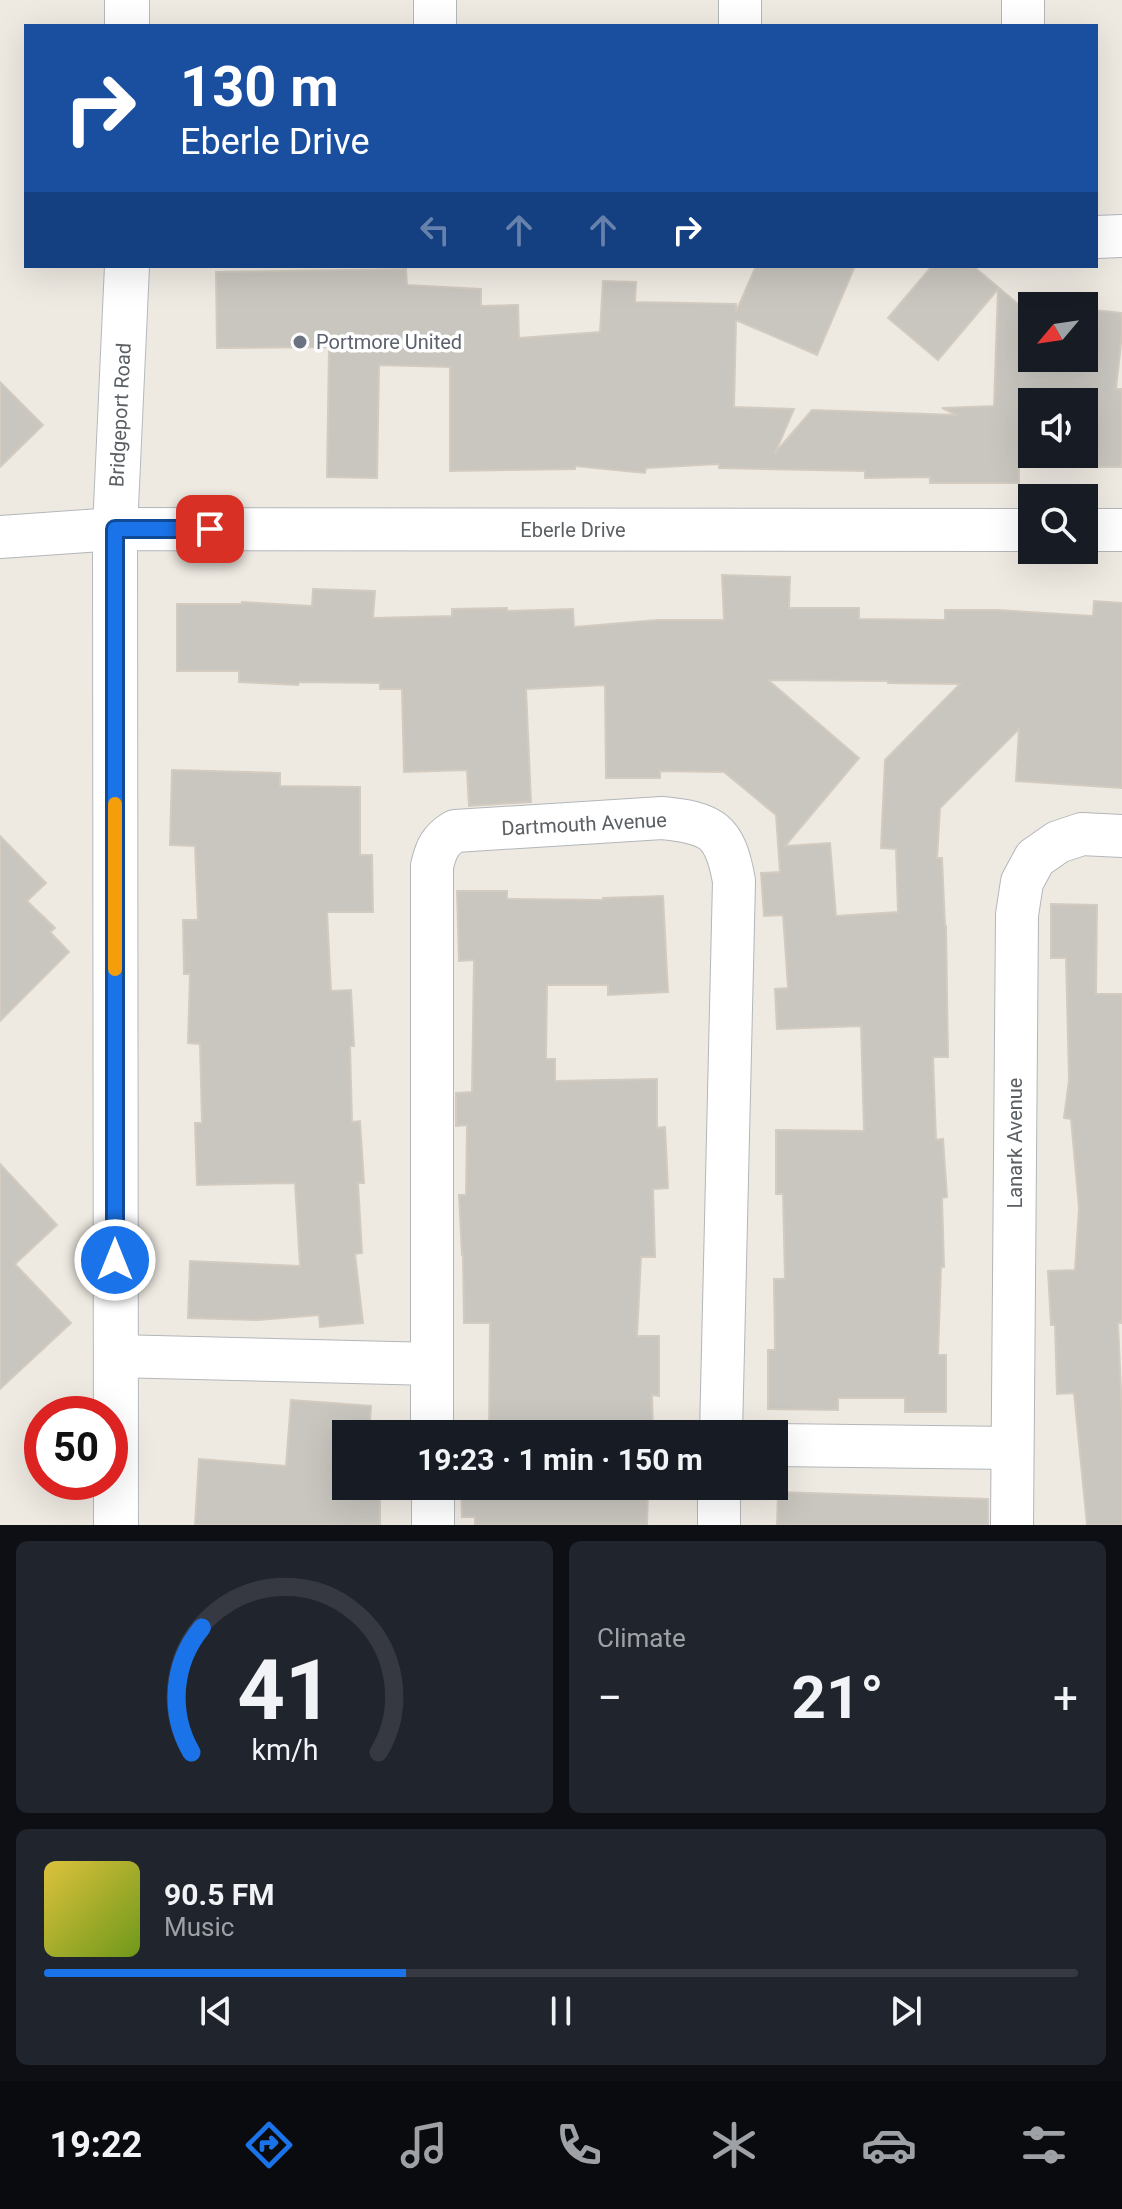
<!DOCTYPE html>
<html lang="en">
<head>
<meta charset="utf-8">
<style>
  :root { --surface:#171b24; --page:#20242c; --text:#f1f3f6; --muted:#9ea1a6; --line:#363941; --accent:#1a73e8 }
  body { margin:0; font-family:Roboto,sans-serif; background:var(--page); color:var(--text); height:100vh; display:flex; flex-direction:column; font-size:30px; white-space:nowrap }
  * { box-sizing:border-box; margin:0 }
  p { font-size:26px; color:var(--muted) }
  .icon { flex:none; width:44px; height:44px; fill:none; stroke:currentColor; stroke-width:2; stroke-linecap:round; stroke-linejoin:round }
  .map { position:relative; height:1525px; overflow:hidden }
  .side { display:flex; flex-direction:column; gap:16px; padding:16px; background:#0d0f14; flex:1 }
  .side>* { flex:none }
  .top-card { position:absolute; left:24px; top:24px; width:1074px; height:244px; border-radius:0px; box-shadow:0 8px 32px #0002; background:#1a4fa0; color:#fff; overflow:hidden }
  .needle { width:52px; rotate:241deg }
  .tools { position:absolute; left:1018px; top:292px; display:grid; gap:16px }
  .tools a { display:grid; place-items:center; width:80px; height:80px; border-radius:0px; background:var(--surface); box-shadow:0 8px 32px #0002; font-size:40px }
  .speed { position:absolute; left:24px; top:1396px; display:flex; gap:16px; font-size:40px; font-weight:700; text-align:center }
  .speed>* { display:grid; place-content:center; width:104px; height:104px; border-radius:50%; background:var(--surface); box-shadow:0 8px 32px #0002; line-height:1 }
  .speed .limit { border:12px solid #d22; background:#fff; color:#111 }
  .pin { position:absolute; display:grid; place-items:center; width:68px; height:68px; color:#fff; margin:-34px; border-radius:16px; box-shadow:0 4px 12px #0006 }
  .me { position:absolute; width:88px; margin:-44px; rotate:0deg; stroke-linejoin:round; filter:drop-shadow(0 0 6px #0008) }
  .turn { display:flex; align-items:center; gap:28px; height:168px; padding:0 24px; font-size:36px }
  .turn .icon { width:104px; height:104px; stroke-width:2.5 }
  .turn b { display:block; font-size:56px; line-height:68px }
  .lanes { display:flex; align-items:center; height:76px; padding:0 24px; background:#0003; justify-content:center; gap:40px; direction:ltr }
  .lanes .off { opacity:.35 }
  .big { font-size:60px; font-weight:700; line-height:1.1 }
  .side .card { flex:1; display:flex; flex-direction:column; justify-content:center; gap:12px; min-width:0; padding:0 28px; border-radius:12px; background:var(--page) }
  .side .dial { align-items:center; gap:0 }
  .dial svg { height:208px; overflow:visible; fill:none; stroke:var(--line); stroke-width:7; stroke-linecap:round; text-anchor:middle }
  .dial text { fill:var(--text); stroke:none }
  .song { display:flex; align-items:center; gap:24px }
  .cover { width:96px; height:96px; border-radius:12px; background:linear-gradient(135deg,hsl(50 70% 55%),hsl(80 70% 35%)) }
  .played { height:8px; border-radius:4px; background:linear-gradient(90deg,var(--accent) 35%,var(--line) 35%) }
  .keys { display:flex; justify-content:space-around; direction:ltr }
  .heat { display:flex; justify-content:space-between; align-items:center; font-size:44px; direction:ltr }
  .side .tiles { flex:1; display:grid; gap:16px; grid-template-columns:1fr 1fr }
  .card:last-child { grid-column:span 2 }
  .trip { position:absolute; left:332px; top:1420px; width:456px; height:80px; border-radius:0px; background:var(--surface); box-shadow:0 8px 32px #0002; font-weight:700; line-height:80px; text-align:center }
  .dock { display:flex; height:128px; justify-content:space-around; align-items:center; background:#090b0e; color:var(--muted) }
  .dock .icon { width:56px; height:56px }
  .dock .selected { color:var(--accent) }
  .dock b { font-size:36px; color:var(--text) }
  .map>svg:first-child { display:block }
</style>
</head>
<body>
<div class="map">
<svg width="1122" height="1525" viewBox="0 0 1122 1525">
  <rect width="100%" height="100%" fill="#eeeae2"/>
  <g fill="#c9c5bf" stroke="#d3cbc0" stroke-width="2" fill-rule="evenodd">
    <path d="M756 266H855L817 355 736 320 734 407 794 409 775 453 812 410 957 415 942 408 994 406 998 289 938 360 888 318 932 266H973L1024 309H1032V358H1084V309L1122 313V334L1116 389H1122V467H1019V483H930V477L865 478V471L719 468V464L646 468 645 473 575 466V469L450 471V367L379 365 377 478 327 477 329 347 217 348 216 272 406 269 407 285 481 289V306L518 305 519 338 600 332 603 281 636 282 635 302 736 304V312ZM1032 402H1084V454H1032Z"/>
    <path d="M0 382 43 425 0 467Z"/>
    <path d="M722 575 790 577 789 608H859V619L945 620V610H998L1093 616 1094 601 1122 603V788L1016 781 1019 729 940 808 937 858H942L945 926H946L948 1057H933L936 1140 943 1139 947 1197 942 1198 944 1267H941L938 1355H946V1412H905V1398H838V1410L768 1409V1350H775L774 1279H785L783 1194H776V1130L864 1131 861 1026 777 1029 775 989 788 988 783 915 764 916 761 873 780 872 776 815 724 772 660 771V778H606L605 685 526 689 531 802 469 806 467 770 404 772 402 689H380V683L299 682 298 685 239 682V671H177V604H242V602L312 606 313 589 375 591 373 618 452 616V609L507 608V611L573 609 574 627 658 620H724ZM768 680 888 681V683L960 684 885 760 881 848 896 849 898 912 836 916 830 843 785 846 859 758Z"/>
    <path d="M172 770 280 773V786L360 787V855H372L373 912H327L331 991 351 990 354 1046H350L352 1122 360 1121 364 1183H358L362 1253 355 1254 363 1323 320 1327 319 1315 258 1320 188 1318 190 1261 300 1266 295 1183 197 1185 195 1123H202L200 1044 188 1043 190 974H184L183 920H198L195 846 170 845Z"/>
    <path d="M0 836 46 883 27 901 55 928 50 932 69 952 0 1021Z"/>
    <path d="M457 891H507V899L603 900V898L663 896 668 992 608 995V985H547L546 1059H555V1081L657 1079V1128L665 1127 668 1188 653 1189 655 1257H641L637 1336H659V1396L652 1395 653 1434H489L490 1323H464L463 1255H462L459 1195H466L467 1125 456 1126V1093L472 1092 474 960 459 961Z"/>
    <path d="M1051 904 1097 905 1096 994H1122V1323H1118L1122 1415V1525H1087L1074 1393 1057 1394 1055 1325H1051L1048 1271 1075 1270 1079 1208 1071 1119 1064 1118 1069 1080 1066 958H1051Z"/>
    <path d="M0 1164 57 1225 15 1264 71 1323 0 1389Z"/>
    <path d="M291 1400 371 1406 369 1434H346V1486H380V1525H195L199 1459 286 1466Z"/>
    <path d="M461 1486H550L648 1491 647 1525H475V1517H462Z"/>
    <path d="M778 1492 988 1499V1525H777Z"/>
  </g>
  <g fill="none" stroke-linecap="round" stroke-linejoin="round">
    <g stroke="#b3b6ba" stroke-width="44">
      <g id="street">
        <path d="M435 26V0"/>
        <path d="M740 26V0"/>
        <path d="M1023 26V0"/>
        <path d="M1096 237 1122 236"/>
        <path d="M1084 530H1122"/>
        <path d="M0 537 115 529 1032 530"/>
        <path d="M115 1356 432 1364"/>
        <path d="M432 1434V866C436 849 440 840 455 831L662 818C712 823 725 830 734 881L721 1434"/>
        <path d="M774 1445 1012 1448"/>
        <path d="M433 1486V1525"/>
        <path d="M719 1525V1486"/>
        <path d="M1012 1525 1017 915 1022 882 1035 858 1058 842 1082 834 1122 836"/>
      </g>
    </g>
    <g stroke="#b4b9be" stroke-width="46">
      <g id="secondary">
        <path d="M127 0V26"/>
        <path d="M116 1525 115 529 127 266"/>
      </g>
    </g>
    <use href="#street" stroke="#fff" stroke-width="42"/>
    <use href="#secondary" stroke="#fff" stroke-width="44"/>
  </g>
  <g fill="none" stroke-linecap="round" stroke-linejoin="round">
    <g stroke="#114b97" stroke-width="20">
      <path id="route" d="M115 1260V529H210"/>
    </g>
    <use href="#route" stroke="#1a73e8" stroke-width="14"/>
    <path stroke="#f59e0b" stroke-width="14" d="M115 804V969"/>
  </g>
  <circle fill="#6b7280" stroke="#fff" stroke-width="3" cx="300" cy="342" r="8"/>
  <g text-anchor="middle" stroke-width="7" stroke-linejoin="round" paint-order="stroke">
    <g font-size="20" fill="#5b616d" stroke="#fff" text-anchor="start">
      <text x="316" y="349">Portmore United</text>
    </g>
    <g font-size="20" fill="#5b6064" stroke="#fff">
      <text transform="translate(120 415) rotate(-87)" y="7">Bridgeport Road</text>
      <text x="573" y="537">Eberle Drive</text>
      <text transform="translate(584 824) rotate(-3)" y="7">Dartmouth Avenue</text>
      <text transform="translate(1015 1143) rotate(-90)" y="7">Lanark Avenue</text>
    </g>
  </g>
</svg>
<div class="tools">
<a><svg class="needle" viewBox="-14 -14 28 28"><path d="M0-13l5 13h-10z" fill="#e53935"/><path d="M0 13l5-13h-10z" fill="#9ea1a6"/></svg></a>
<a><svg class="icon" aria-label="sound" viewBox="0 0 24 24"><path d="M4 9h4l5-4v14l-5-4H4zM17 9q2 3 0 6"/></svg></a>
<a><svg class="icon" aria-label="search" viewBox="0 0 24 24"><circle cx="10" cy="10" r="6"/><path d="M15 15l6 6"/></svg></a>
</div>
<div class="speed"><div class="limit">50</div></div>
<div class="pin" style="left:210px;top:529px;background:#d93025"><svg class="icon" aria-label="arrive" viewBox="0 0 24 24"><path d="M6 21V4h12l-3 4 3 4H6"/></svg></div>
<svg class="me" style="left:115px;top:1260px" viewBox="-20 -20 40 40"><circle r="17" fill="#1a73e8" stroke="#fff" stroke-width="3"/><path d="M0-11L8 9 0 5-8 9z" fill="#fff"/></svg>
<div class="trip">19:23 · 1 min · 150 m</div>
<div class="top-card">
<div class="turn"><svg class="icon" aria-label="right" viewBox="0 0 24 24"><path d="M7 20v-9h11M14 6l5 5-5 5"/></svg><div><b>130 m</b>Eberle Drive</div></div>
<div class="lanes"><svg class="icon off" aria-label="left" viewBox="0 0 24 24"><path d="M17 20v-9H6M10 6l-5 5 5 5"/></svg><svg class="icon off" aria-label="ahead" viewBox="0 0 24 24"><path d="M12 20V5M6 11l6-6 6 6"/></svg><svg class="icon off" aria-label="ahead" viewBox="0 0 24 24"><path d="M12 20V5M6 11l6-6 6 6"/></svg><svg class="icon" aria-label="right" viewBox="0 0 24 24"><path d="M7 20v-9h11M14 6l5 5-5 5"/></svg></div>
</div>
</div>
<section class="side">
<div class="tiles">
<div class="card dial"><svg viewBox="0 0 100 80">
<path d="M14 69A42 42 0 1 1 86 69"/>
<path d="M14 69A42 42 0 0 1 18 21" stroke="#1a73e8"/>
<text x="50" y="56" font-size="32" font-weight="700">41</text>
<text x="50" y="72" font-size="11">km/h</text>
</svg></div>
<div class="card"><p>Climate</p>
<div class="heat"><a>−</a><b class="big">21°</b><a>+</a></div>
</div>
<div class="card">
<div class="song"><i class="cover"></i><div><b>90.5 FM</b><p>Music</p></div></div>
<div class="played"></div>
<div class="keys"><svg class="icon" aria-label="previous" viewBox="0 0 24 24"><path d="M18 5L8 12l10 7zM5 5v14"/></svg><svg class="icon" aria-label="pause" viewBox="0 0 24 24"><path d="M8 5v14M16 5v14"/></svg><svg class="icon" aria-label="next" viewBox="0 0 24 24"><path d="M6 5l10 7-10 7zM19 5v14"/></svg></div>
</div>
</div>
</section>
<nav class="dock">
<b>19:22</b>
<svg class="icon selected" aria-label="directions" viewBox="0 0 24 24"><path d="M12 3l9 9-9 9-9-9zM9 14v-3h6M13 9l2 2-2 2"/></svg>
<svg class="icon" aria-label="music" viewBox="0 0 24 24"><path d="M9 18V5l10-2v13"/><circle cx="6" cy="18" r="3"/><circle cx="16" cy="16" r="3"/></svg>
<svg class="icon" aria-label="phone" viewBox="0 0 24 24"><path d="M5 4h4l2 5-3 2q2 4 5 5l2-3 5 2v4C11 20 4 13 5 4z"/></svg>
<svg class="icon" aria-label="climate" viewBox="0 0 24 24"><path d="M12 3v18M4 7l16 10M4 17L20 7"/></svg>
<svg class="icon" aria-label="car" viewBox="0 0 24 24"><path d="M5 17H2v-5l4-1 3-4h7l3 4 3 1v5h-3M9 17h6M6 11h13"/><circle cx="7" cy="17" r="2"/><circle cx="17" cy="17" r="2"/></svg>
<svg class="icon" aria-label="filters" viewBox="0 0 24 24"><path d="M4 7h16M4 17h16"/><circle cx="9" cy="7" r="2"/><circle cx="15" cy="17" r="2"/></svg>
</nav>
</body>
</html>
